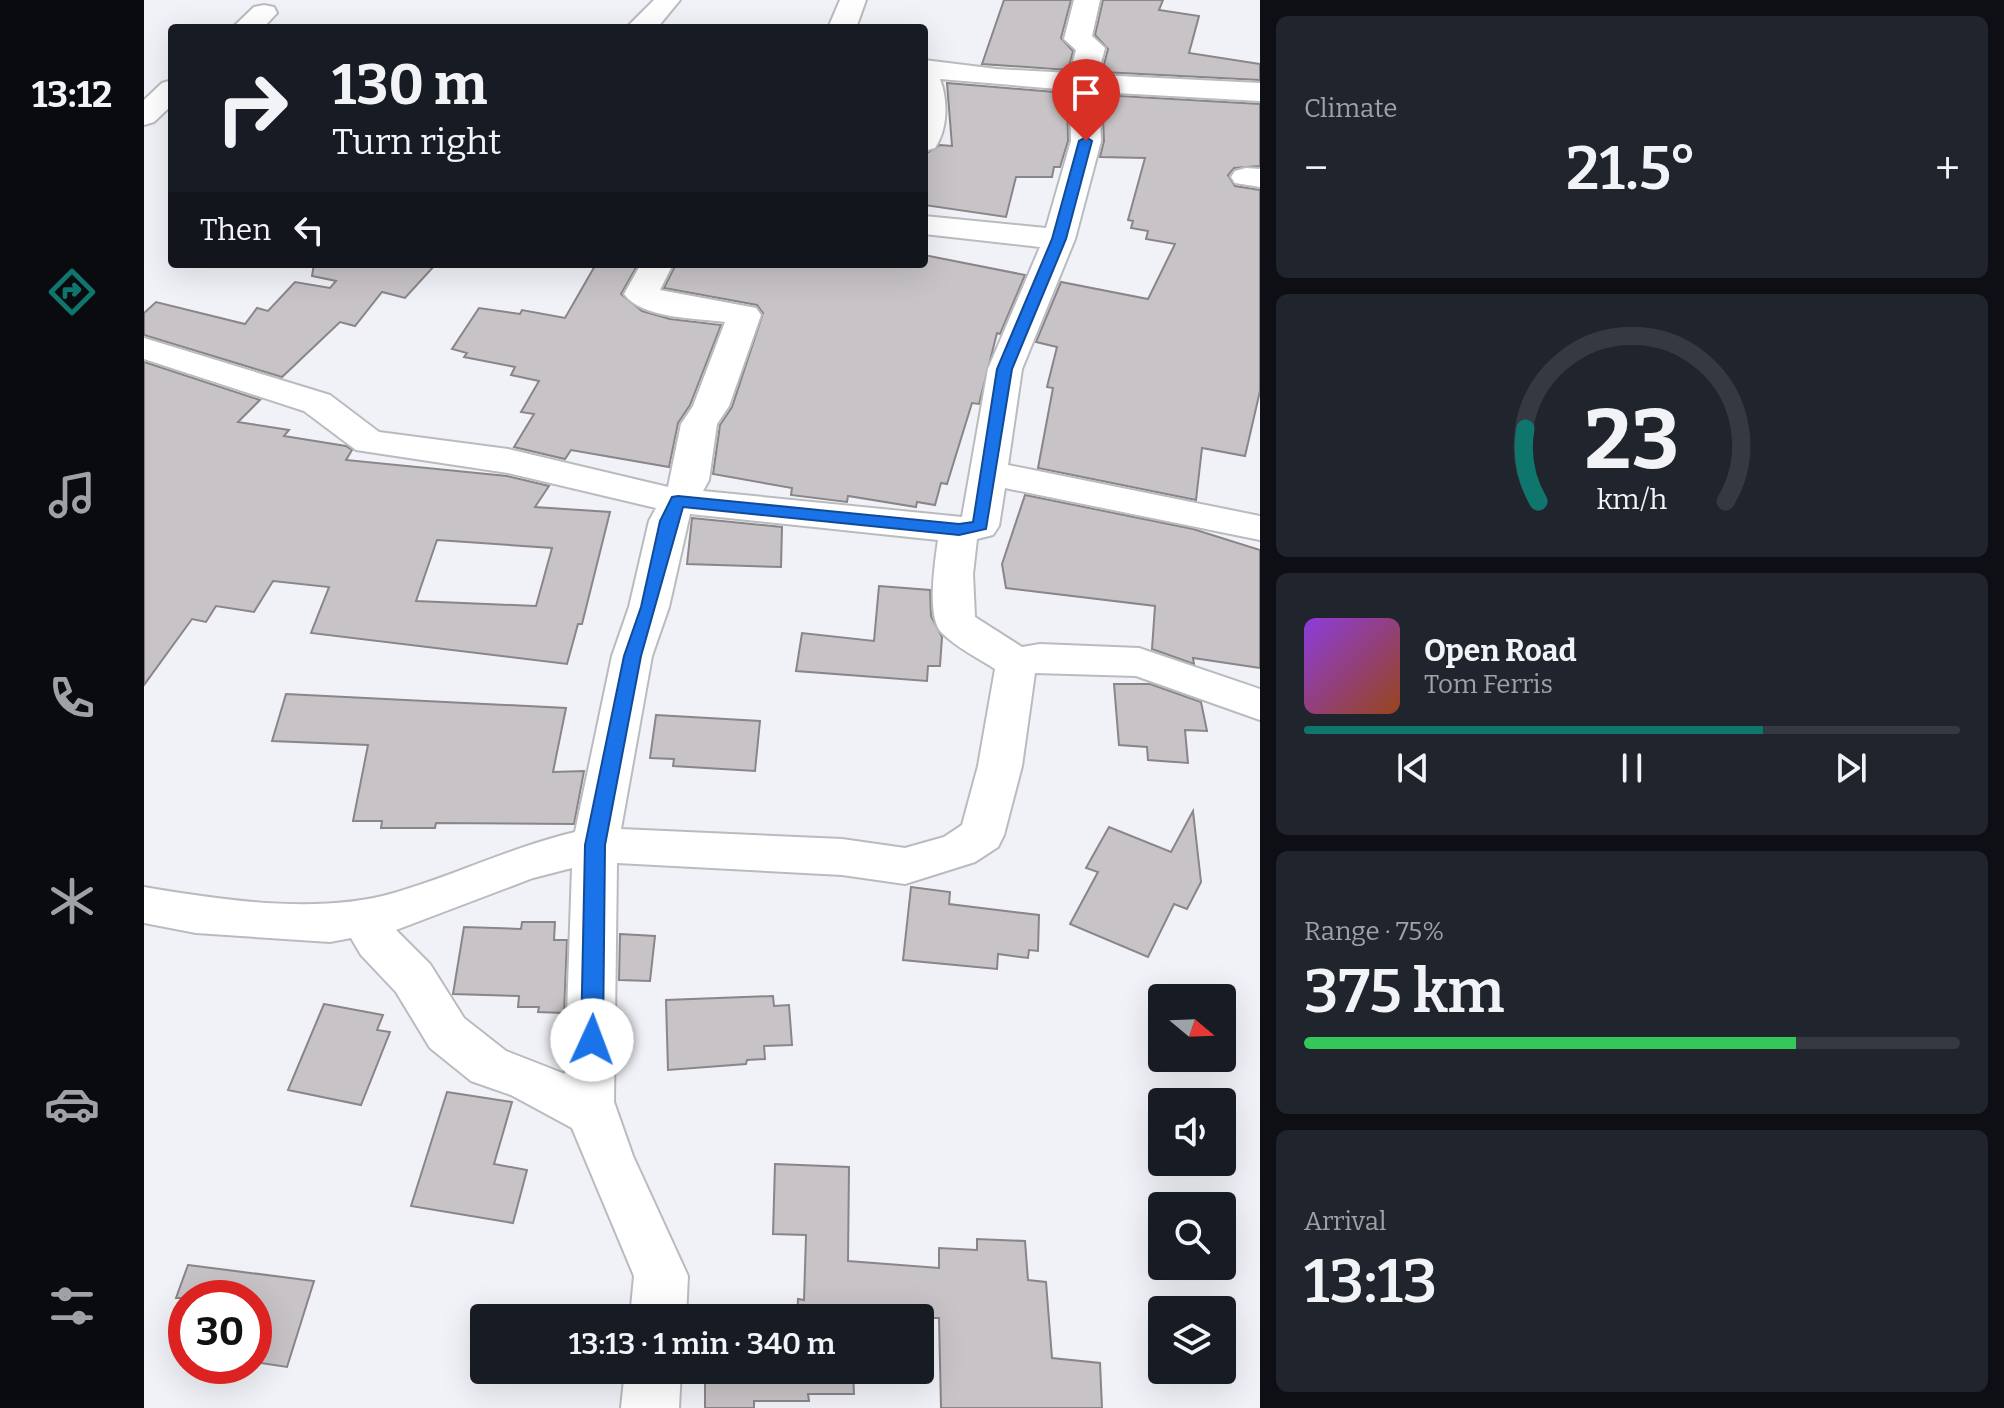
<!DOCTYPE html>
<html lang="en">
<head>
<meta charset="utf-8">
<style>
  :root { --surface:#171b24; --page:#20242c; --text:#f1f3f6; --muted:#9ea1a6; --line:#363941; --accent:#0f766e }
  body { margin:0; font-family:Bitter,serif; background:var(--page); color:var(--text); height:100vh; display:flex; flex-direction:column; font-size:30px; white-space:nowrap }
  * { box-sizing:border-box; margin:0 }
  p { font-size:26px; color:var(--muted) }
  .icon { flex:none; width:44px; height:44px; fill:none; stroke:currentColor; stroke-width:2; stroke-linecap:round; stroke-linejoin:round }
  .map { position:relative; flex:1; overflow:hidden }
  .side { display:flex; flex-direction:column; gap:16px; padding:16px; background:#0d0f14; width:744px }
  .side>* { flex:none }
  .hud { position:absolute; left:24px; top:24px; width:760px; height:244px; border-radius:8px; box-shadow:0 8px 32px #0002; background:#171b24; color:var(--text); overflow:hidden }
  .needle { width:52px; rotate:109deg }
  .buttons { position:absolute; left:1004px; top:984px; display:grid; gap:16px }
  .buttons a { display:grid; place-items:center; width:88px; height:88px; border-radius:8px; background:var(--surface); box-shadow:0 8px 32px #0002; font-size:40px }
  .speed { position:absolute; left:24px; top:1280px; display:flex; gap:16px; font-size:40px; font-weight:700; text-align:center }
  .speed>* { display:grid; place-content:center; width:104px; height:104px; border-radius:50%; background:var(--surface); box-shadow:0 8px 32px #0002; line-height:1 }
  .speed .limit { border:12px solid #d22; background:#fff; color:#111 }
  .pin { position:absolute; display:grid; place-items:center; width:68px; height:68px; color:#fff; margin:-82px -34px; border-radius:50% 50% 50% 0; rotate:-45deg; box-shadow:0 0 8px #0007 }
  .pin .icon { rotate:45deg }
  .me { position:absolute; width:88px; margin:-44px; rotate:2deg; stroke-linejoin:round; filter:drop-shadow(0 0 6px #0008) }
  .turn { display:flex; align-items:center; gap:28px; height:168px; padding:0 32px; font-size:36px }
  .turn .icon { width:104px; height:104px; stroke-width:2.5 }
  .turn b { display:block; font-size:56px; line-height:68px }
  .then { display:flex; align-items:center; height:76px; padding:0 32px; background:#0003; gap:16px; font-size:30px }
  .big { font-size:60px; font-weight:600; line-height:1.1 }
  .side .tile { flex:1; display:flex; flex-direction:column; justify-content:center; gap:12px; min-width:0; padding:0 28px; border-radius:12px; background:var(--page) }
  .side .dial { align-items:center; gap:0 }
  .dial svg { height:208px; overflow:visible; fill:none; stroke:var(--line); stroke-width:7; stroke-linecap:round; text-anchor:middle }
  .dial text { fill:var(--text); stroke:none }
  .song { display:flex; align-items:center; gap:24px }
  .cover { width:96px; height:96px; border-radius:12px; background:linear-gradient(135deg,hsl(270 70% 55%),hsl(20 70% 35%)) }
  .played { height:8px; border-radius:4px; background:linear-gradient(90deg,var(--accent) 70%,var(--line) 70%) }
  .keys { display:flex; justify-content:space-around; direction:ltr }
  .heat { display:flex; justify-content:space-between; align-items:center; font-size:44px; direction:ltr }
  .charge { height:12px; border-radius:6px; background:linear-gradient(90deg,#34c759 75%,var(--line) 0) }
  .trip { position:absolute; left:326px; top:1304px; width:464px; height:80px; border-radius:8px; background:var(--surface); box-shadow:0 8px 32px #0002; font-weight:600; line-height:80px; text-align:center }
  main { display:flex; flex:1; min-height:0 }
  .tabs { display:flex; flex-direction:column; width:144px; justify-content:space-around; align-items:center; background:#090b0e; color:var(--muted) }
  .tabs .icon { width:56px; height:56px }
  .tabs .on { color:var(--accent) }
  .tabs b { font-size:36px; color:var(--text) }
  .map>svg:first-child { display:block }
</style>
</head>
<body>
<main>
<nav class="tabs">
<b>13:12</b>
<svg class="icon on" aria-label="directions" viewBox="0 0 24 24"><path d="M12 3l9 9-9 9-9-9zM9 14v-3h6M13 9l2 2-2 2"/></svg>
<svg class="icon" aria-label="music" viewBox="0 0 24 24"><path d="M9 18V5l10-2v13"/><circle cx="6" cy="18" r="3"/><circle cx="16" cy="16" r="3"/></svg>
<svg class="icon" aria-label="phone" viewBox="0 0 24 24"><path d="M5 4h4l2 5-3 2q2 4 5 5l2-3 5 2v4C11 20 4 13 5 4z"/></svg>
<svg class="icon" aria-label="climate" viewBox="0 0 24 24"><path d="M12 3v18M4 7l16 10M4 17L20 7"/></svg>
<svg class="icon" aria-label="car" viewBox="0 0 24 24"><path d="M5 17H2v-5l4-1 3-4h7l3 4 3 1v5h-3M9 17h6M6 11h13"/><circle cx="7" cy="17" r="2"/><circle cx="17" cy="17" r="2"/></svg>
<svg class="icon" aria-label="filters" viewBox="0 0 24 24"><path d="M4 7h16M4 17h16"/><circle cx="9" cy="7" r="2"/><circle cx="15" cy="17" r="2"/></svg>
</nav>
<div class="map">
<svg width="1116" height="1408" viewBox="0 0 1116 1408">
  <rect width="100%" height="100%" fill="#f1f2f7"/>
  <g fill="#c7c3c6" stroke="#898588" stroke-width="2" fill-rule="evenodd">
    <path d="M860 0H927L917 38 929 51 924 70 838 64Z"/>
    <path d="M959 0H1019L1015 10 1055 16 1045 53 1116 64V80L958 72 964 49 951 35Z"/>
    <path d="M803 83 923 93 924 141 916 167H910L908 177H872L862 217 780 205 783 153 796 145 808 146Z"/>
    <path d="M958 95 1116 104V166L1090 168 1084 175 1091 186 1116 190V391L1101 456 1058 448 1052 500 894 468 909 388 903 387 913 347 892 342 917 282 1004 299 1031 244 1002 239 1004 231 987 228 989 221 984 220 1001 158 956 157 960 141Z"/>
    <path d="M780 255 881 275 856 334 853 333 835 404 828 403 803 484 797 483 791 505 773 502 772 507 704 496 703 502 647 495 648 488 569 474 576 425 588 407 619 313 613 305 520 288 532 264H780Z"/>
    <path d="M170 264H292L261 298 238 292 211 326 196 322 138 377 0 335V313L12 302 101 324 113 308 124 311 151 282 186 288 192 281 168 276Z"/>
    <path d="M452 264H494L477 294 498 311 526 319 577 325 546 405 534 423 525 467 427 450 421 459 370 447 390 414 377 412 395 381 367 375 371 367 320 357 323 353 308 349 335 308 376 314 378 310 421 318Z"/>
    <path d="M0 362 116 400 94 422 145 430 140 436 202 446 208 450 202 460 363 476 405 486 391 507 466 512 438 624H434L423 664 167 633 185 587 129 581 110 612 72 606 62 622 48 619 0 685ZM293 540 408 548 392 606 272 601Z"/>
    <path d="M881 495 1049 529 1116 550V668L1049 658 1050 664 1008 649 1011 606 862 588 858 564Z"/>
    <path d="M548 518 638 527 637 567 543 564Z"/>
    <path d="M735 586 786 590 787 616 798 637 796 666H784L783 681 652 671 658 633 730 641Z"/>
    <path d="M970 684H1006L1057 702 1063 731 1041 730 1044 763 1004 760 1003 747 975 745Z"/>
    <path d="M142 694 422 708 409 772 440 771 430 824 292 823 291 828H237L238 821H209L224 745 128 741Z"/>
    <path d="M512 715 616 721 611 771 529 766 530 759 506 758Z"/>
    <path d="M1049 811 1057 882 1043 909 1030 904 1004 957 926 924 954 872 942 868 965 827 1027 852Z"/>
    <path d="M767 887 806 892 805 904 895 915 894 951 885 950 884 958 854 954 853 969 759 960Z"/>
    <path d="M378 922H411L410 940H423L420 1013 394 1012 395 1007H374L375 996 309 994 320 927 377 929Z"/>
    <path d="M476 934 511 936 506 981 475 980Z"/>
    <path d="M629 996 630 1006 645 1005 648 1045 620 1046 621 1059 603 1060 602 1064 524 1070 522 1000Z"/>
    <path d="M180 1004 239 1015 233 1030 246 1032 217 1105 144 1090Z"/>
    <path d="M303 1092 368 1102 350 1164 383 1170 369 1223 267 1206Z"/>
    <path d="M631 1164 705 1167 704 1261 795 1268V1248L833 1250V1239L881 1241 884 1280 902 1282 908 1358 956 1363 958 1408H797L795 1318H653L654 1299 660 1300 662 1235 629 1234Z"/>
    <path d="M44 1265 170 1281 143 1367 110 1362V1298H32Z"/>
    <path d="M561 1370H709L710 1394H664L665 1401H610V1408H561Z"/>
  </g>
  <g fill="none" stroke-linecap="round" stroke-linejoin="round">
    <g stroke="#b9bbbf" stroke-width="4">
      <g id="minor">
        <path d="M510 0H536L513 28H482Z"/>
        <path d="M696 0H722L712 28H684Z"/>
        <path d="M930 0H956L948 36 961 48 954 75 1116 83V101L955 92 957 141 931 239 878 369 864 465 1116 516V540L861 488 855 526 849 535 833 539 829 574 831 617 878 647 896 644 995 648 1116 689V720L992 676 891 673 878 766 860 835 854 847 831 862 761 884 698 875 473 863 470 1102 489 1156 544 1276 542 1318H486L490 1276 428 1128 367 1095 327 1081 286 1048 252 992 217 955 207 938 186 942 52 933 0 923V887C76 900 175 915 250 893 312 875 368 847 431 832L468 656 485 607 505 521 512 508 364 473 212 450 160 411 0 359V338L186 395 235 432 364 449 524 487 537 424 549 406 581 322C553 318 498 319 480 294L497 264H529L516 290 612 308 617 315 585 406 573 424 565 480 559 491 818 517 844 369 896 247 780 234V216L902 228 927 141 926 90 796 79C804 100 804 129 791 148L780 151V60L853 69 926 73 932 50 920 39ZM546 514 794 540C791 561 782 618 798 633 812 647 834 658 851 669L834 766 818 825 800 837 761 848 698 839 477 829 508 656 525 607ZM428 868 421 1074 362 1051 320 1018 286 964 252 930 389 878Z"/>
        <path d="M120 5 130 7 133 13 119 28H88L110 7Z"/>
        <path d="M28 80V105L10 122 0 125V100L18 83Z"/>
        <path d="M1102 168 1116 169V187L1091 183 1087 177 1091 171Z"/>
        <path d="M481 1370H537L535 1408H477Z"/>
      </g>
    </g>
    <use href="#minor" fill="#fff" fill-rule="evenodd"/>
  </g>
  <path fill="#1a73e8" stroke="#114b97" stroke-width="2" d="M942 137 948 141 922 239 868 369 842 529 815 535 539 507 497 656 461 845 459 1040 456 1047H440L437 1040 441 845 480 656 497 607 516 521 528 497 534 496 815 524 829 522 853 369 908 239 935 141Z"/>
</svg>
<div class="buttons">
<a><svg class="needle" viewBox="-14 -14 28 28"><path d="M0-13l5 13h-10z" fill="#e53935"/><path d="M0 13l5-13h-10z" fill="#9ea1a6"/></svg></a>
<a><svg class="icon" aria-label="sound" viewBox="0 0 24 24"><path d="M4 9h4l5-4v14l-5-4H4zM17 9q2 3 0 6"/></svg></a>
<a><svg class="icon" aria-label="search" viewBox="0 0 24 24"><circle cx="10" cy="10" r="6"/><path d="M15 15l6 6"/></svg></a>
<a><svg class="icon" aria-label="layers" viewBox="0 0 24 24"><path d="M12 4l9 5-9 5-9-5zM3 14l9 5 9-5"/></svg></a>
</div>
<div class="speed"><div class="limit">30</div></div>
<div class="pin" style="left:942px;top:141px;background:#d93025"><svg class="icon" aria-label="arrive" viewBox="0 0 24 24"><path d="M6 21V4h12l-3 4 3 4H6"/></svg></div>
<svg class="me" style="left:448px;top:1040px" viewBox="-20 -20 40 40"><circle r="19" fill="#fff"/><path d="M0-13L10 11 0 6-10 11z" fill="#1a73e8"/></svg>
<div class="trip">13:13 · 1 min · 340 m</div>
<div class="hud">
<div class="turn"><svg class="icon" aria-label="right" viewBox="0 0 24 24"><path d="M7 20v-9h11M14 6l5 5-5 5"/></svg><div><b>130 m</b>Turn right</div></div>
<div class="then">Then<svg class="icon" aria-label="left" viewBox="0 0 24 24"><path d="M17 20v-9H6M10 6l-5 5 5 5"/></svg></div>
</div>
</div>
<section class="side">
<div class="tile"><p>Climate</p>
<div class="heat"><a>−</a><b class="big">21.5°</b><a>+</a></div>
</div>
<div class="tile dial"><svg viewBox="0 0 100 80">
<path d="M14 69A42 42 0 1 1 86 69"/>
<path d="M14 69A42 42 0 0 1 9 41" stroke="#0f766e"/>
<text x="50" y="56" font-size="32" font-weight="700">23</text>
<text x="50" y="72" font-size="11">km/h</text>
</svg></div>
<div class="tile">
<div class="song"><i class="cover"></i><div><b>Open Road</b><p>Tom Ferris</p></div></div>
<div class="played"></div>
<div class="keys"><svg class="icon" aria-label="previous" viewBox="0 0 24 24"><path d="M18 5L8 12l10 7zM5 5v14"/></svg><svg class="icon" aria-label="pause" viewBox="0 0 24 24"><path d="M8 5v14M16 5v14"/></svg><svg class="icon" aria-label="next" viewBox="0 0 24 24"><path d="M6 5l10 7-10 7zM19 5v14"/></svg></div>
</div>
<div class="tile"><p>Range · 75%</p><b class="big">375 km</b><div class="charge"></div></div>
<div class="tile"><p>Arrival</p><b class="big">13:13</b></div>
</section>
</main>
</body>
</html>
